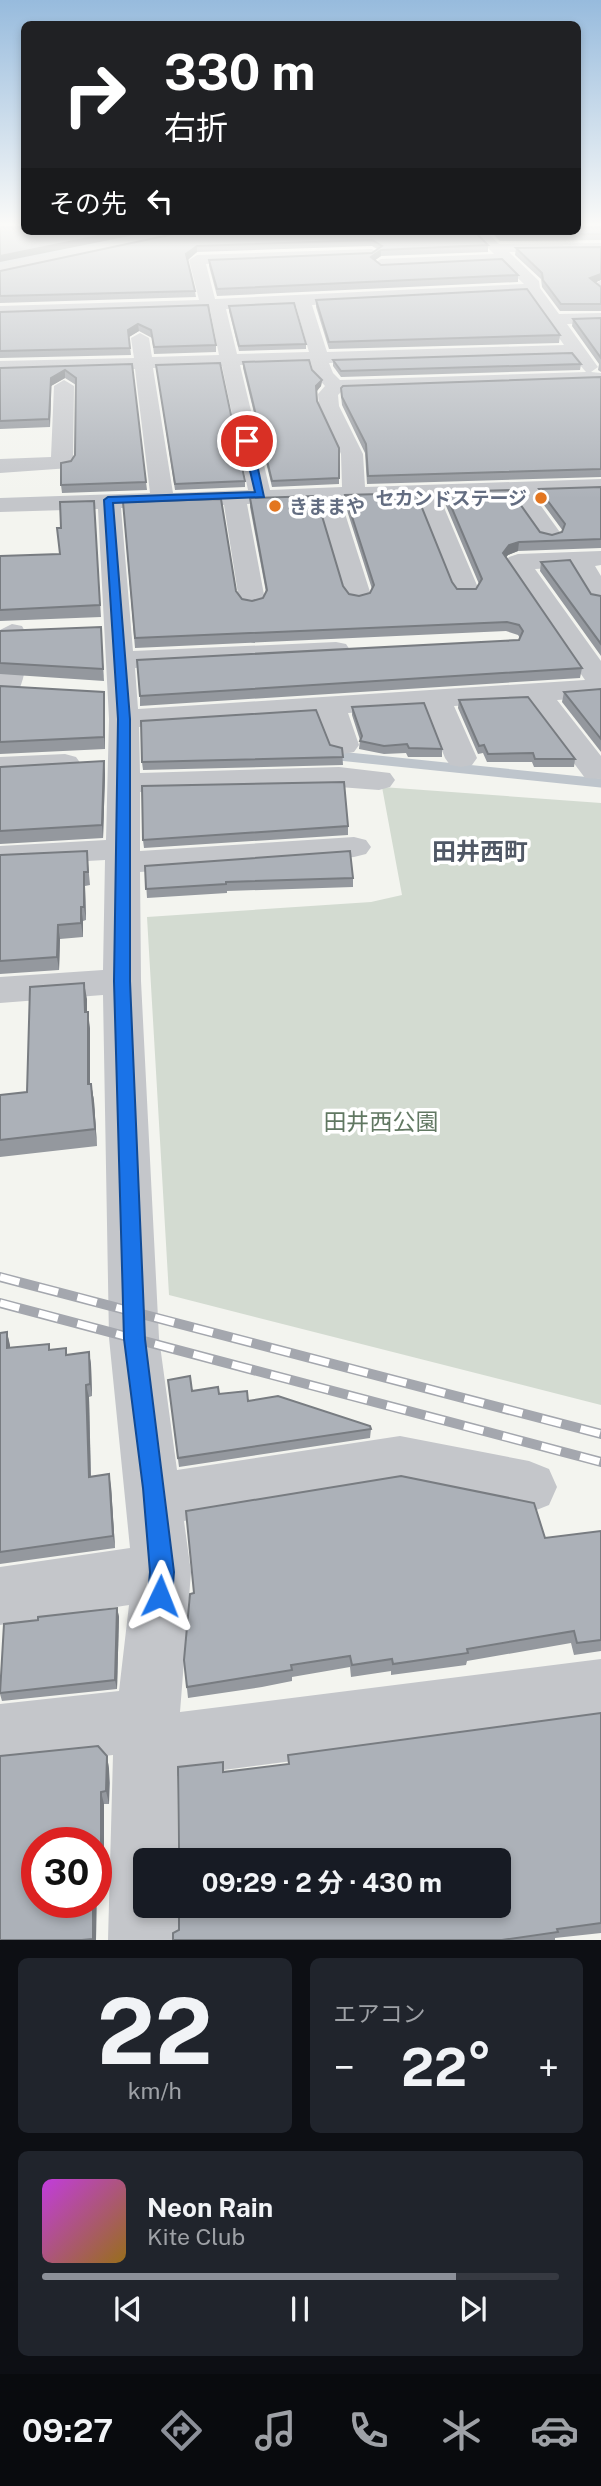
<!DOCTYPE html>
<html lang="ja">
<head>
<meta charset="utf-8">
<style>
  :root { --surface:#171b24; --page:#20242c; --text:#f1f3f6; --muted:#9ea1a6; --line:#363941; --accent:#8c9099 }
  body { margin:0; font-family:"Public Sans","Noto Sans JP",sans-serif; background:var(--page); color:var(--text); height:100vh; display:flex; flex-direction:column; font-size:26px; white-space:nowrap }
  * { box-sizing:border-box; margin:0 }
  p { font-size:23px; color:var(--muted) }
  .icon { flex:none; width:38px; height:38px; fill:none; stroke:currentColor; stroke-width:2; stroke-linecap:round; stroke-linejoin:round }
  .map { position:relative; height:1940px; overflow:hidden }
  .panel { display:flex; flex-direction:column; gap:18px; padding:18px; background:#0d0f14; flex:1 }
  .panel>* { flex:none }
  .hud { position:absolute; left:21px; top:21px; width:560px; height:214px; border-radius:10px; box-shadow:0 4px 10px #0003; background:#202124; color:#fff; overflow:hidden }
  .speed { position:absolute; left:21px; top:1827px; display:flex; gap:14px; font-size:35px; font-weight:700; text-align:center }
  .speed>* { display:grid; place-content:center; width:91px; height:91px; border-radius:50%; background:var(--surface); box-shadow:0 4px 10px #0003; line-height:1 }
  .speed .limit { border:10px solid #d22; background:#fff; color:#111 }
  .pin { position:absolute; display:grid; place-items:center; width:60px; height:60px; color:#fff; margin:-30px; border:4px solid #fff; border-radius:50%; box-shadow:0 2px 7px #0007 }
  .me { position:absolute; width:77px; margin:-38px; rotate:2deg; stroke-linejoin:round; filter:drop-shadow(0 0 5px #0008) }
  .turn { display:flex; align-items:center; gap:24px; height:147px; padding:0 28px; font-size:32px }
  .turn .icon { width:91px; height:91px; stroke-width:2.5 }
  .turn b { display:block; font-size:49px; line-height:60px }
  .then { display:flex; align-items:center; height:66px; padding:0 28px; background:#0003; gap:14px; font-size:26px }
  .big { font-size:52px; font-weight:700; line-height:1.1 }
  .panel .widget { flex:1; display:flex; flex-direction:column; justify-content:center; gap:10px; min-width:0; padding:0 24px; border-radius:10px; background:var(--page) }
  .panel .dial { align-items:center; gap:0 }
  .dial b { font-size:91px; line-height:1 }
  .song { display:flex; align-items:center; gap:21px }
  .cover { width:84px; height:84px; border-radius:10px; background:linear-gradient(135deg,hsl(290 70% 55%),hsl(40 70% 35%)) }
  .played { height:7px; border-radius:4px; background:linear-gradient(90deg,var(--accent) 80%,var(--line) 80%) }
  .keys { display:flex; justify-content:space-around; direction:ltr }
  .heat { display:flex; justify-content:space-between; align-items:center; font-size:38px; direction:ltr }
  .panel .tiles { flex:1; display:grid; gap:18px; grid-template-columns:1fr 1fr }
  .widget:last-child { grid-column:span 2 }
  .trip { position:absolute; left:133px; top:1848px; width:378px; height:70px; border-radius:10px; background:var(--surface); box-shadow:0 4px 10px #0003; font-weight:700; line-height:70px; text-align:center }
  .dock { display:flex; height:112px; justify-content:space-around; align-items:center; background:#090b0e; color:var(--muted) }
  .dock .icon { width:49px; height:49px }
  .dock .on { color:var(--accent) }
  .dock b { font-size:32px; color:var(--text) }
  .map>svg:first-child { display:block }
</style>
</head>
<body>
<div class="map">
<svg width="601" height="1940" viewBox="0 0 601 1940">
  <rect width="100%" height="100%" fill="#f3f4ef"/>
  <path fill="#d3dbd1" d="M382 787 601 803V1405L169 1295 147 917 371 902 402 895Z"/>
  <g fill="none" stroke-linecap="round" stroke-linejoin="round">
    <path stroke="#bec5cc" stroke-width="9" d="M329 755 601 783"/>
    <path fill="#bec5cc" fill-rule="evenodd" d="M118 231H167L164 236 155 238 0 271V255Z"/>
    <g fill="#c4c6ca" fill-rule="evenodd">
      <path d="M167 231H194L187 235 0 275V265Z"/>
      <path d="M334 231H412L405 235 343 237Z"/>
      <path d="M471 231H486L499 244 601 243V251L509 252 539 281 540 288 559 314 601 313V323L567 324 598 367 591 372 601 373V383L342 391 338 395 339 406 363 454 365 487 601 479V493L533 495 562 535 559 540 550 542 541 540 511 496 440 498 479 590 475 596 466 598 457 596 453 590 417 499 341 501 371 595 367 601 358 603 349 601 345 595 318 502 247 504 265 600 261 606 252 608 243 606 239 600 224 505 121 508 133 651 336 642 346 644 350 650 346 656 336 658 135 668 138 709 585 680 505 562 509 557 518 554 601 551V565L595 566 601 576V604L592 602 570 567 535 569 601 661V697L557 700 601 756V779L585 778 528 702 454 706 477 758 472 765 461 767 450 765 445 758 425 708 348 713 359 745 354 752 343 754 332 752 318 715 139 727 140 773 339 767 390 773 395 780 390 787 379 790 339 787 140 792V851L354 837 366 840 371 847 366 854 354 857 140 872 141 981 159 1338 177 1470 400 1436 529 1461 549 1469 557 1487 549 1505 529 1513 400 1486 184 1521 191 1572 180 1712 601 1659V1721L177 1776 178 1860H145V1906H178V1940H108L113 1755 0 1768V1704L119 1691 129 1605 0 1625V1567L130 1548 109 1338 103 995 0 1003V977L103 970 105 860 0 866V846L106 840 109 719 98 509 0 512V498L150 493 135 369 0 373V361L134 358 131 338 140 333 149 338 152 357 219 355 210 309 0 316V306L199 300 189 260 197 255 372 249 379 253 372 257 206 264 215 299 524 284 502 263 381 269 373 264 381 259 494 254ZM528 293 564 345 327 352 312 305ZM296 306 309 352 237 354 226 309ZM572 356 586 372 340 380 333 373 329 363ZM311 363 314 374 325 386 318 394 319 406 341 454 342 487 270 490 240 365ZM222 366 248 490 173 493 153 368Z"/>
      <path d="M600 281H601V292L592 286Z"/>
      <path d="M64 380 74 386 73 463 70 468 0 473V459L51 457 54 386Z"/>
      <path d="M12 624 22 626C31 639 26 680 17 693L0 694V630Z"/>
      <path d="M65 754 76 757 81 764 76 771 0 777V757Z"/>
    </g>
    <g stroke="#a4a7ae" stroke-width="10">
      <g id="rail">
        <path d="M0 1277 601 1434"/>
        <path d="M0 1303 601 1462"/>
      </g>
    </g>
    <use href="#rail" stroke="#fff" stroke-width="7" stroke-dasharray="20" stroke-linecap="butt"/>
  </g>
  <g fill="#94989e" fill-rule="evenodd">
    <path d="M601 227V240L500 241 490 231H578Z"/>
    <path d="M188 231 343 233 488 245V252L381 256 375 260 381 265 518 275V282L217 296 209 266V260L372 253 377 249 372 246 197 252 188 260 195 291 196 297 0 303V271Z"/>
    <path d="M601 247V280L595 282 601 287V311H560L542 287 541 279 515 255 516 248Z"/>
    <path d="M316 300 560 335 559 343 329 349 316 307Z"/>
    <path d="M208 305 216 345V352L154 354 152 338 139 331 129 337 131 355 0 358V312Z"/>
    <path d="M229 306 306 344V349L239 351 229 311Z"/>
    <path d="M601 318V372L598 370 599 364 572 326 573 319Z"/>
    <path d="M333 360 581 364 580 370 341 377 333 366Z"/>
    <path d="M243 362 312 370 322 380 321 386 316 392 317 401 339 448V484L272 487 243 368Z"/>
    <path d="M132 364 147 490 62 493 61 485 75 455 76 385 65 378 51 386 50 427 0 429V368Z"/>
    <path d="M156 365 245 481V487L175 490Z"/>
    <path d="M601 377V477L367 484 365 453 342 405 341 396V388Z"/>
    <path d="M601 487V548L518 551 508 555 506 557 582 668 580 678 140 706V696L519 640 520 638 518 635 506 631 135 648 123 502 236 591 242 599 252 601 263 598 266 592 250 507V498L343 586 349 594 359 596 370 593 372 589 345 504V495L452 582 457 589H476L479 584 444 501 445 492 540 532 552 535 563 531 538 497 539 489Z"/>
    <path d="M94 501 101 617 0 621V556L60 554 61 528Z"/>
    <path d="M541 562 591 594 601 596V656L540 571Z"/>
    <path d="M101 627 104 681 0 674V631Z"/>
    <path d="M0 686 105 704V749L0 754Z"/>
    <path d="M601 689V752L562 702 564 692Z"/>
    <path d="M459 700 575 759 574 767H534L532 762H487L483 753 478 754 458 708Z"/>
    <path d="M352 707 442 749V757H408L406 753 384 754 359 749 360 740 352 715Z"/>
    <path d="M330 745 342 748 343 765 143 770 142 762Z"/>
    <path d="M104 761 105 774 103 838 0 844V767Z"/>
    <path d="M348 826V835L144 848 143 840Z"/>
    <path d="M0 855 88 864 90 885 85 886 86 920 83 921V937L60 939 59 970 0 974Z"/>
    <path d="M145 866 353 878V887L227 891V893L147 898Z"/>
    <path d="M84 983 87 1012 90 1029V1084H91L94 1101 97 1146 0 1157V1095L27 1092Z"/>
    <path d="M7 1332 10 1348 50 1350 67 1355 89 1352 91 1365 92 1396 89 1397 91 1477 111 1486 115 1548 0 1564V1333Z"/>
    <path d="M168 1380 192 1391 219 1394 371 1429 370 1438 179 1467Z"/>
    <path d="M601 1531V1651L574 1655 571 1643 467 1661 466 1665 391 1675V1671L351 1677 350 1667 292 1677V1681L262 1687 188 1698 184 1660 545 1538Z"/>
    <path d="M117 1608 119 1617 117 1689 2 1701 0 1694V1687L38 1620Z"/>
    <path d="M601 1713V1933L555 1938V1940H173L179 1930V1850L224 1772 288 1764V1755Z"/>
    <path d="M98 1746 107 1756 109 1769 110 1783 109 1804H104V1867L97 1868 96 1940H0V1756ZM37 1843H96V1902H37Z"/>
  </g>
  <g fill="#787c81">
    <path d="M123 231H154L0 262V256Z"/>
    <path d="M197 246V252L186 261V254Z"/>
    <path d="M381 250V256L371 263V257Z"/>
    <path d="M601 274V280L590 285V278Z"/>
    <path d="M138 324 139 331 129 337 128 330Z"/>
    <path d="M65 370V378L51 386 50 427 49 419 51 378Z"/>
    <path d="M322 380 321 386 316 392V386Z"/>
    <path d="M519 542 518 551 508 555 502 562 503 553 509 545Z"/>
    <path d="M104 692 105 704V749L104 737Z"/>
    <path d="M104 761 105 774 103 838 102 825Z"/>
    <path d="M84 872 85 886 86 920 84 907Z"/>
    <path d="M81 907 83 921V937L81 923Z"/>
    <path d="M58 925 60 939 59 970 57 957Z"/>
    <path d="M84 983 87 999V1029L85 1012Z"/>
    <path d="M88 1012 90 1029V1101L88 1084Z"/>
    <path d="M91 1084 94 1101 97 1146 95 1129Z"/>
    <path d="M7 1332 10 1345V1361L7 1348Z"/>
    <path d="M89 1352 91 1365 92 1396 90 1384Z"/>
    <path d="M86 1385 89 1397 91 1489 89 1477Z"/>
    <path d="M109 1474 111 1486 115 1548 113 1536Z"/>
    <path d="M117 1608 119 1617 117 1689 115 1680Z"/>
    <path d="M107 1756 109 1769V1804L106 1791Z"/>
    <path d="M101 1792 104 1804V1867L101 1855Z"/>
    <path d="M96 1866 97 1868 96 1940H93V1902H96Z"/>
  </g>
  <g fill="#acb1b8" stroke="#787c81" stroke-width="2">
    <path d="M0 227H24V231H123L0 256Z"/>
    <path d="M578 227H601V234L501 235 496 231H578Z"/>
    <path d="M188 231H340L343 233 406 231H474L488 245 381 250 371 257 381 265 502 259 518 275 217 289 209 260 372 253 382 246 372 240 197 246 186 254 195 291 0 296V271Z"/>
    <path d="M601 247V274L590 278 601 287V304H561L543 280 542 273 516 248Z"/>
    <path d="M527 289 560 335 329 342 316 300Z"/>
    <path d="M294 303 306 344 239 346 229 306Z"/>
    <path d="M208 305 216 345 154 347 151 330 138 324 128 330 130 348 0 351V312Z"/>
    <path d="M601 318V358L573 319Z"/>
    <path d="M572 353 581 364 341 371 333 360Z"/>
    <path d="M309 360 312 370 322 380 316 386 317 401 339 448V478L272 481 243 362Z"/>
    <path d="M220 363 245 481 175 484 156 365Z"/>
    <path d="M132 364 146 482 61 485V463L71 461 75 455 76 378 65 370 51 378 49 419 0 421V368Z"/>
    <path d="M601 377V469L368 476 366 444 342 397 341 388 343 386Z"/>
    <path d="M601 487V539L519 542 509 545 503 553 582 668 140 696 137 660 519 640 523 631 519 625 507 622 135 638 123 502 221 499 236 591 242 599 252 601 263 598 267 590 250 498 316 496 343 586 349 594 359 596 370 593 374 585 345 495 416 493 452 582 457 589H476L482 579 445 492 510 490 540 532 552 535 562 532 565 524 539 489Z"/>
    <path d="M94 501 100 605 0 610V556L60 554 57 528H61L60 502Z"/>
    <path d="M570 560 591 594 601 596V644L541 562Z"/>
    <path d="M101 627 103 669 0 663V631Z"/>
    <path d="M0 686 104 692V737L0 742Z"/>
    <path d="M601 689V739L564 692Z"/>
    <path d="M528 697 575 759H535L533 753 488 754 484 745 479 746 459 700Z"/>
    <path d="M424 703 442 749 409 748 407 744 384 746 360 741 362 736 352 707Z"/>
    <path d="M316 710 330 745 342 748 343 757 142 762 141 721Z"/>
    <path d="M104 761 102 825 0 831V767Z"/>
    <path d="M344 782 348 826 143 840 142 786Z"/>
    <path d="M87 851 88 872H84V907H81V923L58 925 57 957 0 961V855Z"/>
    <path d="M350 851 353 878 226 882V884L146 889 145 866Z"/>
    <path d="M84 983 85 1012H88V1084H91L95 1129 0 1140V1095L27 1092 30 987Z"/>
    <path d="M7 1332V1348L49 1344V1350L66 1348V1355L89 1352 90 1384 86 1385 89 1477 109 1474 113 1536 0 1552V1333Z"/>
    <path d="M190 1376 192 1391 218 1387 219 1394 247 1391 248 1401 278 1396 370 1426 371 1429 178 1458 168 1380Z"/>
    <path d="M401 1476 534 1503 545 1538 601 1531V1640L577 1643 574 1631 467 1649 468 1653 393 1664 392 1659 352 1665 350 1656 291 1665 292 1670 261 1675 187 1687 184 1660 190 1594 194 1593 186 1511Z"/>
    <path d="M117 1608 115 1680 0 1693 4 1624 38 1620V1617Z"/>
    <path d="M601 1713V1923L557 1929 558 1932 502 1940H173V1933L179 1930V1906H499V1860H170L169 1852 179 1850 178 1767 223 1762V1772L289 1764 288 1755Z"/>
    <path d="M98 1746 107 1756 106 1791 101 1792V1855H96V1843H37V1902H93V1939L82 1940H0V1756Z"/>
  </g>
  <linearGradient id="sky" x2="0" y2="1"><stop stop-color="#97bbdd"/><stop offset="0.45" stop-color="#fafaf8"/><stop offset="1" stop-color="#fafaf8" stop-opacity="0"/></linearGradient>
  <rect width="601" height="499" fill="url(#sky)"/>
  <path fill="#1a73e8" stroke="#114b97" stroke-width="2" d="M247 438 252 441 264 497 113 503 130 719V981L145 1339 174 1572 172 1596 169 1605 160 1608 151 1605 148 1596 150 1572 143 1488 124 1339 114 981 118 719 104 500 108 497 255 492 243 441Z"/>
  <g fill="#e37620" stroke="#fff" stroke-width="2.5">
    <circle cx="541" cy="498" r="7"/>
    <circle cx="275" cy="506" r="7"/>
  </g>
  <g text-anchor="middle" stroke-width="7" stroke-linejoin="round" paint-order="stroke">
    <g font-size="19" font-weight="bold" fill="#636d81" stroke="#fff" text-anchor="end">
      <text x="527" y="505">セカンドステージ</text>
      <text x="289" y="513" text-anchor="start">きままや</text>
    </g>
    <g font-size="23" fill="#617862" stroke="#fff">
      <text x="381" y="1130">田井西公園</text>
    </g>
    <g font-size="24" font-weight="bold" fill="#505866" stroke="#fff">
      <text x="480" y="860">田井西町</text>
    </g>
  </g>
</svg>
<div class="speed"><div class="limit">30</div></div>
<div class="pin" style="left:247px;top:441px;background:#d93025"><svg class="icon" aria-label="arrive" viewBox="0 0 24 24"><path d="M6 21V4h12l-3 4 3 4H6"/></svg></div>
<svg class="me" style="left:160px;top:1596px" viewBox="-20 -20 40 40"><path d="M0-17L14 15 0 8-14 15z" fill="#1a73e8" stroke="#fff" stroke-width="4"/></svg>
<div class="trip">09:29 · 2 分 · 430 m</div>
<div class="hud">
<div class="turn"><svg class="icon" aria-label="right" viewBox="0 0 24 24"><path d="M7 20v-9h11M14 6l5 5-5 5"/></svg><div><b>330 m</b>右折</div></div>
<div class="then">その先<svg class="icon" aria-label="left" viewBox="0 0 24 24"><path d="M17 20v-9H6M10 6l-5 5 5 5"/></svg></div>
</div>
</div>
<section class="panel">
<div class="tiles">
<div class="widget dial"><b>22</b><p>km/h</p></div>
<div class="widget"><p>エアコン</p>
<div class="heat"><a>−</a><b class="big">22°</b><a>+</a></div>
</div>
<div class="widget">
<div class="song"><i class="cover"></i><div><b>Neon Rain</b><p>Kite Club</p></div></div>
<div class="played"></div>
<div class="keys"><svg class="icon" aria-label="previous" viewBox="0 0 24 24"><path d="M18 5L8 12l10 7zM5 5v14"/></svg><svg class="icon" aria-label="pause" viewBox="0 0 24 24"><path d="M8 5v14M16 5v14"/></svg><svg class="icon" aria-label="next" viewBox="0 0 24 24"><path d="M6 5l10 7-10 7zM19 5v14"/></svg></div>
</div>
</div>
</section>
<nav class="dock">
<b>09:27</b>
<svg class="icon on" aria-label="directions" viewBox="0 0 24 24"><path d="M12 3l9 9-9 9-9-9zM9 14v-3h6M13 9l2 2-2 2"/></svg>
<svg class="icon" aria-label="music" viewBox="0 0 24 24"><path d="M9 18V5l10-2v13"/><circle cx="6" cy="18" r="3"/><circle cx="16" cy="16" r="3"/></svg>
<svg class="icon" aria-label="phone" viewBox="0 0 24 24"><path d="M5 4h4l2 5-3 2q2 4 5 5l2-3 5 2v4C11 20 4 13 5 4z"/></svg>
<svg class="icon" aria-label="climate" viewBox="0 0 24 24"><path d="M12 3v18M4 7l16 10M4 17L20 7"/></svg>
<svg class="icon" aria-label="car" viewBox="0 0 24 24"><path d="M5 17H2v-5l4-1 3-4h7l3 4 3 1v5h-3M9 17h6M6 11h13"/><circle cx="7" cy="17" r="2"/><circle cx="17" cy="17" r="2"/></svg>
</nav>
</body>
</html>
